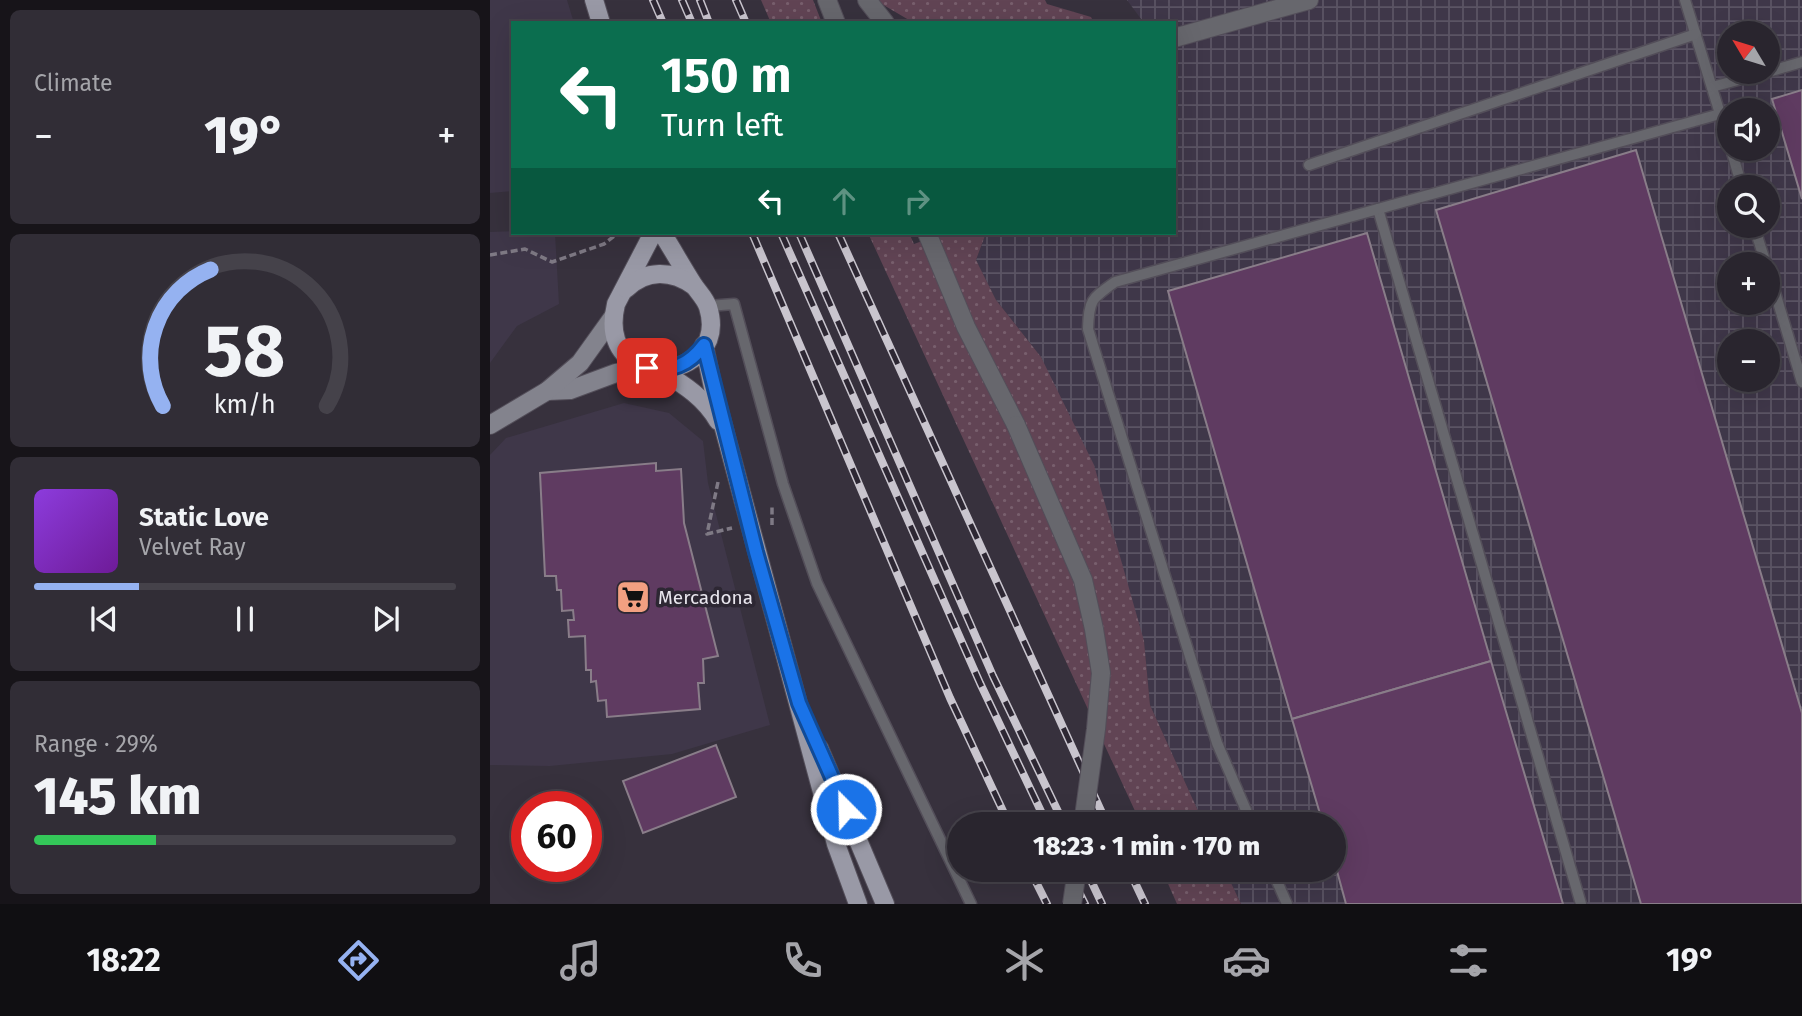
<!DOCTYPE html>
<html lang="en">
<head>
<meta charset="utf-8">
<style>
  :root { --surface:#29252e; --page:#312d36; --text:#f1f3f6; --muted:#a5a5aa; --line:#45424a; --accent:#95b2f1 }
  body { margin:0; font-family:"Fira Sans",sans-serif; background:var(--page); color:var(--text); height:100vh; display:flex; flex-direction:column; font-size:26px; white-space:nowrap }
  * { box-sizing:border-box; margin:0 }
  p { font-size:23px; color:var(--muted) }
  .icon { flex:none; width:38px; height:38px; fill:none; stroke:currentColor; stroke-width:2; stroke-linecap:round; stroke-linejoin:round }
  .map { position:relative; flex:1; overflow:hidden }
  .drawer { display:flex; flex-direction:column; gap:10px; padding:10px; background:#171419; width:490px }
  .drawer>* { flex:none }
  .banner { position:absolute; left:21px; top:21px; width:665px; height:214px; border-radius:0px; box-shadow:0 7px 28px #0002,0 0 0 2px var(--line); background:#0b6e4f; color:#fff; overflow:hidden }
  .needle { width:46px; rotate:308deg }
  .controls { position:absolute; left:1227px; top:21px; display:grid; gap:14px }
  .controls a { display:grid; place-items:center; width:63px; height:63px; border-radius:50%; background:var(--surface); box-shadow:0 7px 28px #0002,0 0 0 2px var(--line); font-size:35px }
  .speed { position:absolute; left:21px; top:791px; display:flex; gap:14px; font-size:35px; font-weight:700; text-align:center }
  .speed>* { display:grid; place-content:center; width:91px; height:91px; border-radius:50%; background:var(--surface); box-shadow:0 7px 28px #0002,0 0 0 2px var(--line); line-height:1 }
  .speed .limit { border:10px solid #d22; background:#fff; color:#111 }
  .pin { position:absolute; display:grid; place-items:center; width:60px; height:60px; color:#fff; margin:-30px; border-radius:14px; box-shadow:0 4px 10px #0006 }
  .me { position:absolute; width:77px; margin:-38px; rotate:337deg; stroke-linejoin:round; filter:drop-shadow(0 0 5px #0008) }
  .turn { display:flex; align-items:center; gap:24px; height:147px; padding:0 35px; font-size:32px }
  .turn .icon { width:91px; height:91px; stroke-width:2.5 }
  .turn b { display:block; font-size:49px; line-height:60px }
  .lanes { display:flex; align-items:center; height:66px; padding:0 35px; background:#0003; justify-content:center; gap:35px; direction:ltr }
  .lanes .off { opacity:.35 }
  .big { font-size:52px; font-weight:800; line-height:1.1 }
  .drawer .card { flex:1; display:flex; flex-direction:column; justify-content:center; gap:10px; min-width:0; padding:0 24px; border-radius:10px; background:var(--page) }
  .drawer .dial { align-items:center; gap:0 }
  .dial svg { height:182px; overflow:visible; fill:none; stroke:var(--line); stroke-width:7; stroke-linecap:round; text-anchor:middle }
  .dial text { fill:var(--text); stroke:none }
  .song { display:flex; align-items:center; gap:21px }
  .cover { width:84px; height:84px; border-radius:10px; background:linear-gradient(135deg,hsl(270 70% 55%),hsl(280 70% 35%)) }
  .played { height:7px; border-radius:4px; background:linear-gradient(90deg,var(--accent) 25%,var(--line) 25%) }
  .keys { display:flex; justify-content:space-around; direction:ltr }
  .heat { display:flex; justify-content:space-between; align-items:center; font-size:38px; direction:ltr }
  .charge { height:10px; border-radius:5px; background:linear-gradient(90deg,#34c759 29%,var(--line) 0) }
  .trip { position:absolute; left:457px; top:812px; width:399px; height:70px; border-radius:35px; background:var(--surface); box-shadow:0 7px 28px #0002,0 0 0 2px var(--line); font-weight:800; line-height:70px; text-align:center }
  .dock { display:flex; height:112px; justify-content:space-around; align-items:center; background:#100f12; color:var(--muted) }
  .dock .icon { width:49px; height:49px }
  .dock .active { color:var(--accent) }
  .dock b { font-size:32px; color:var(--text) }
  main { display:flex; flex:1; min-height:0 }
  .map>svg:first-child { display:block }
</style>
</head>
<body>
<main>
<section class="drawer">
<div class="card"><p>Climate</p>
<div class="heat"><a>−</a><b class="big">19°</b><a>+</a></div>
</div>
<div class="card dial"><svg viewBox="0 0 100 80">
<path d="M14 69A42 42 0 1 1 86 69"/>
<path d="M14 69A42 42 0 0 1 35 9" stroke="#95b2f1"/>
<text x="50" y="56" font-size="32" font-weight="700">58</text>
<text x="50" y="72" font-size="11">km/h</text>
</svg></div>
<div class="card">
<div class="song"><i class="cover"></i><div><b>Static Love</b><p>Velvet Ray</p></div></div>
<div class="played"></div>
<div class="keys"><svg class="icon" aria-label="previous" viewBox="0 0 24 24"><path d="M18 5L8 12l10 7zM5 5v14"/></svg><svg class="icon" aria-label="pause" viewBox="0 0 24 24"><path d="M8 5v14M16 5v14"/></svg><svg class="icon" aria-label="next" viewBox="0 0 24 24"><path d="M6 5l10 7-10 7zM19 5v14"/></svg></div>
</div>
<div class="card"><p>Range · 29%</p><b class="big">145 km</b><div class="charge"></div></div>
</section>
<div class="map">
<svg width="1312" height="904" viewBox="0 0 1312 904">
  <defs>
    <pattern id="industrial-grid" width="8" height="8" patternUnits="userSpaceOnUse" patternTransform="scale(1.75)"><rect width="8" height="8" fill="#3f3749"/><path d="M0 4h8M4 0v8" fill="none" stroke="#5b5464"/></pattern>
    <pattern id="grass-dots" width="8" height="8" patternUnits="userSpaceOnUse" patternTransform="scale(1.75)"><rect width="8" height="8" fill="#614454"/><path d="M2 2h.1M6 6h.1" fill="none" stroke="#785f6d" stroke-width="1.8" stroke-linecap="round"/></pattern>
  </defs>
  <rect width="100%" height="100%" fill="#37313d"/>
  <g fill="#3f3749">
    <path d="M0 0H77L84 23H23V191L0 193Z"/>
    <path d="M23 231 65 233 69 304 27 326 0 363V232Z"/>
    <path d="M134 403 179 413 213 441 218 483 280 725 182 754 60 766 0 765V455L16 438Z"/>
  </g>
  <path fill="url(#industrial-grid)" fill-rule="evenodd" d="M637 0H1312V904H751L735 870H844V824H714L660 705 654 641 551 357 506 300 486 260 496 233H684V23H654ZM1239 33H1278V72H1239ZM1239 110H1278V149H1239ZM1239 187H1278V226H1239ZM1239 264H1278V303H1239ZM1239 341H1278V380H1239Z"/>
  <g fill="url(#grass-dots)">
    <path d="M271 0H323L332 23H281Z"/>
    <path d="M385 0H555L557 4 601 17 604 23H424Z"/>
    <path d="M378 233H419L424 244 454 233H496L486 260 506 300 551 357 604 465 654 641 660 705 714 824H651Z"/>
    <path d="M672 870H735L751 904H687Z"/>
  </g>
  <g fill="#5f3b61" stroke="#897d89" stroke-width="2">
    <path d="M1312 90V199L1282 99Z"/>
    <path d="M1146 150 1312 713V904H1151L946 210Z"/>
    <path d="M877 233 1001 661 802 719 678 291Z"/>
    <path d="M166 463V471L191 469 194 523 228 656 213 659 214 683H208L210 709 117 717 116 700 108 701 106 681 101 682V670H96L95 636 79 637 78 620H84L83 610 72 611 71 590H67L66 576H55L50 473Z"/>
    <path d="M1001 661 1073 904H856L844 860V824H833L802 719Z"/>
    <path d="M226 745 246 797 153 833 133 781Z"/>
  </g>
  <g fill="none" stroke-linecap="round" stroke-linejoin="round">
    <g stroke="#534e59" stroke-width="13">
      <g id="service">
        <path d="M1195 0 1239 143"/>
        <path d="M1278 72 1312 62"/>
        <path d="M1222 87 1277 72"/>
        <path d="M1241 149 1252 187"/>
        <path d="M819 165 1206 34"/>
        <path d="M888 209 1091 904"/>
        <path d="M1264 226 1276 264"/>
        <path d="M1278 269 1312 382"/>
        <path d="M218 306 244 304 293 484 327 583 481 904"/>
        <path d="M762 824 727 743 598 329C599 300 601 299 625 282L1230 114"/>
        <path d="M782 870 797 904"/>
      </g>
    </g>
    <g stroke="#534e59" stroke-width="20">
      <g id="minor">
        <path d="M337 0 346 23"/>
        <path d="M377 0 395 23"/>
        <path d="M684 38 819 0"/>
        <path d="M437 233 476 327 526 425"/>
      </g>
    </g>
    <g stroke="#534e59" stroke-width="20">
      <g id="secondary">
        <path d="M57 391 80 390 126 373 157 368"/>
        <path d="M0 425 57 391 90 363 123 317"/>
      </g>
    </g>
    <g stroke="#534e59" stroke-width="20">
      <g id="primary">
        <path d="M104 0 111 23"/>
        <path d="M163 233 126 304C104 396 242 384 218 307 215 298 208 292 203 284 192 267 183 250 172 233"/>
        <path d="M136 289C156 269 182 270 204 286"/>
        <path d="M214 345 223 388 346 844 368 904"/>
        <path d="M170 370C194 385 214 397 228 421"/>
        <path d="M329 748 395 904"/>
      </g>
    </g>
    <g stroke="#7f7a85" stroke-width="3.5" stroke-dasharray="7 3.5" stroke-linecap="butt">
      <path d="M0 255 35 249 62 262 114 244 128 233"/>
      <path d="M152 390 168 393"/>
      <path d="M228 482 217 534 242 528"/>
      <path d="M282 525V505"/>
    </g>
    <use href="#service" stroke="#67676d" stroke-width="10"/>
    <use href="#minor" stroke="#67676d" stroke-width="18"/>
    <use href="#secondary" stroke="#83838d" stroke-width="18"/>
    <use href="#primary" stroke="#9999a6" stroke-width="18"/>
    <g stroke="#c9c5ce" stroke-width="8">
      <g id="rail">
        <path d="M163 0 173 23"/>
        <path d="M192 0 202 23"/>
        <path d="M210 0 219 23"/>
        <path d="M246 0 256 23"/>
        <path d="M262 233 460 698 519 824"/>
        <path d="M291 233 490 683 557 824"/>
        <path d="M309 233 503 676 574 824"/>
        <path d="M348 233 617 824"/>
        <path d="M540 870 557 904"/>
        <path d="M578 870 595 904"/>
        <path d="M596 870 612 904"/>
        <path d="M639 870 655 904"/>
      </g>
    </g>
    <use href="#rail" stroke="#2d2733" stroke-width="5" stroke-dasharray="16" stroke-linecap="butt"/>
    <g stroke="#534e59" stroke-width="20" stroke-linecap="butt">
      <g id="minor-bridge">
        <path d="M526 425 593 580 604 629 611 673 606 729 593 824"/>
        <path d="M582 904 587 870"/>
      </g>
    </g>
    <use href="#minor-bridge" stroke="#67676d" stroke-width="18"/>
  </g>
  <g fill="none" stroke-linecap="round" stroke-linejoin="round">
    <g stroke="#114b97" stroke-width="18">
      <path id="route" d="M157 368C182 372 199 365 214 345L266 552 309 703 356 809"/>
    </g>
    <use href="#route" stroke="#1a73e8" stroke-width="12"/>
  </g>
  <defs>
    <g id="supermarket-square" transform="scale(1.75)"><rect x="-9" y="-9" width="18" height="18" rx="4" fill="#f2a081" stroke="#2d2733"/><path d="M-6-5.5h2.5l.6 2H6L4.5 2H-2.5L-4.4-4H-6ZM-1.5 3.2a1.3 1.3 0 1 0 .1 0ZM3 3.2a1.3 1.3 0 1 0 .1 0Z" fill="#111"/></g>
  </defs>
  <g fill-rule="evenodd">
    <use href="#supermarket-square" x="143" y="597"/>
  </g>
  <g text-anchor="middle" stroke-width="7" stroke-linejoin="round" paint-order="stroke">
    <g font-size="19" fill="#e9e6ee" stroke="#2d2733" text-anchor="start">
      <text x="168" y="604">Mercadona</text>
    </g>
  </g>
</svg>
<div class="controls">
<a><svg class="needle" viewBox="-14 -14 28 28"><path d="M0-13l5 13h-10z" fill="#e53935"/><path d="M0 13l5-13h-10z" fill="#a5a5aa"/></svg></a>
<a><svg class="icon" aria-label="sound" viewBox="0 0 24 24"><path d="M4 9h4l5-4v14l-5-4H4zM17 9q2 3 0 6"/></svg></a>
<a><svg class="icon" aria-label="search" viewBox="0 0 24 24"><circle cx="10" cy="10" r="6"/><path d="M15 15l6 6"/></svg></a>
<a>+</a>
<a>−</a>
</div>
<div class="speed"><div class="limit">60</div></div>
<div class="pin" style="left:157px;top:368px;background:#d93025"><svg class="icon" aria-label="arrive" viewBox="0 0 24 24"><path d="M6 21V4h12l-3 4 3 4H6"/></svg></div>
<svg class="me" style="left:356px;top:809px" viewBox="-20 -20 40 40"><circle r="17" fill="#1a73e8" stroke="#fff" stroke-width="3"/><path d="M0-11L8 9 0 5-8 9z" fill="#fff"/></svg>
<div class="trip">18:23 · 1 min · 170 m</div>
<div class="banner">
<div class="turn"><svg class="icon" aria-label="left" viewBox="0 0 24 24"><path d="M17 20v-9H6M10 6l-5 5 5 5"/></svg><div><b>150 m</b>Turn left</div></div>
<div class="lanes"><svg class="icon" aria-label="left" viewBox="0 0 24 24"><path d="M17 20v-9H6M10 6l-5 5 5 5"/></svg><svg class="icon off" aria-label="ahead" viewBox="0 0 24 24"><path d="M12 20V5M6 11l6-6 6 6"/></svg><svg class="icon off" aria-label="right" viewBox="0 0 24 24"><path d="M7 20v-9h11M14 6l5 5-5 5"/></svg></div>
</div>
</div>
</main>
<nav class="dock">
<b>18:22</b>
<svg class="icon active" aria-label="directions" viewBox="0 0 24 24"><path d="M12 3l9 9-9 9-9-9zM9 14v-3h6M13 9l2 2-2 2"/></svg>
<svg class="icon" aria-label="music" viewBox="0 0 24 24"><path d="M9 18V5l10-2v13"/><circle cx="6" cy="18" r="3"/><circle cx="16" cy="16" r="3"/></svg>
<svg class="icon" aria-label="phone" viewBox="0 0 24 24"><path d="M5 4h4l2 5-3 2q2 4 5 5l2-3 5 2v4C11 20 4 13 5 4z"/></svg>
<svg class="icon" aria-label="climate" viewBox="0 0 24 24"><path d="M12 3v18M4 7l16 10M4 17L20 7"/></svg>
<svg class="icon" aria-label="car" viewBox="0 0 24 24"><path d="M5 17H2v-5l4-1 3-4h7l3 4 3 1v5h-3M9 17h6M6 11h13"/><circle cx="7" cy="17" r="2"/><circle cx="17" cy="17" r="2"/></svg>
<svg class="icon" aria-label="filters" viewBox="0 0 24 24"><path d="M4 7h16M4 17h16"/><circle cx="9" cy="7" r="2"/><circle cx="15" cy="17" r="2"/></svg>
<b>19°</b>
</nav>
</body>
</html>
